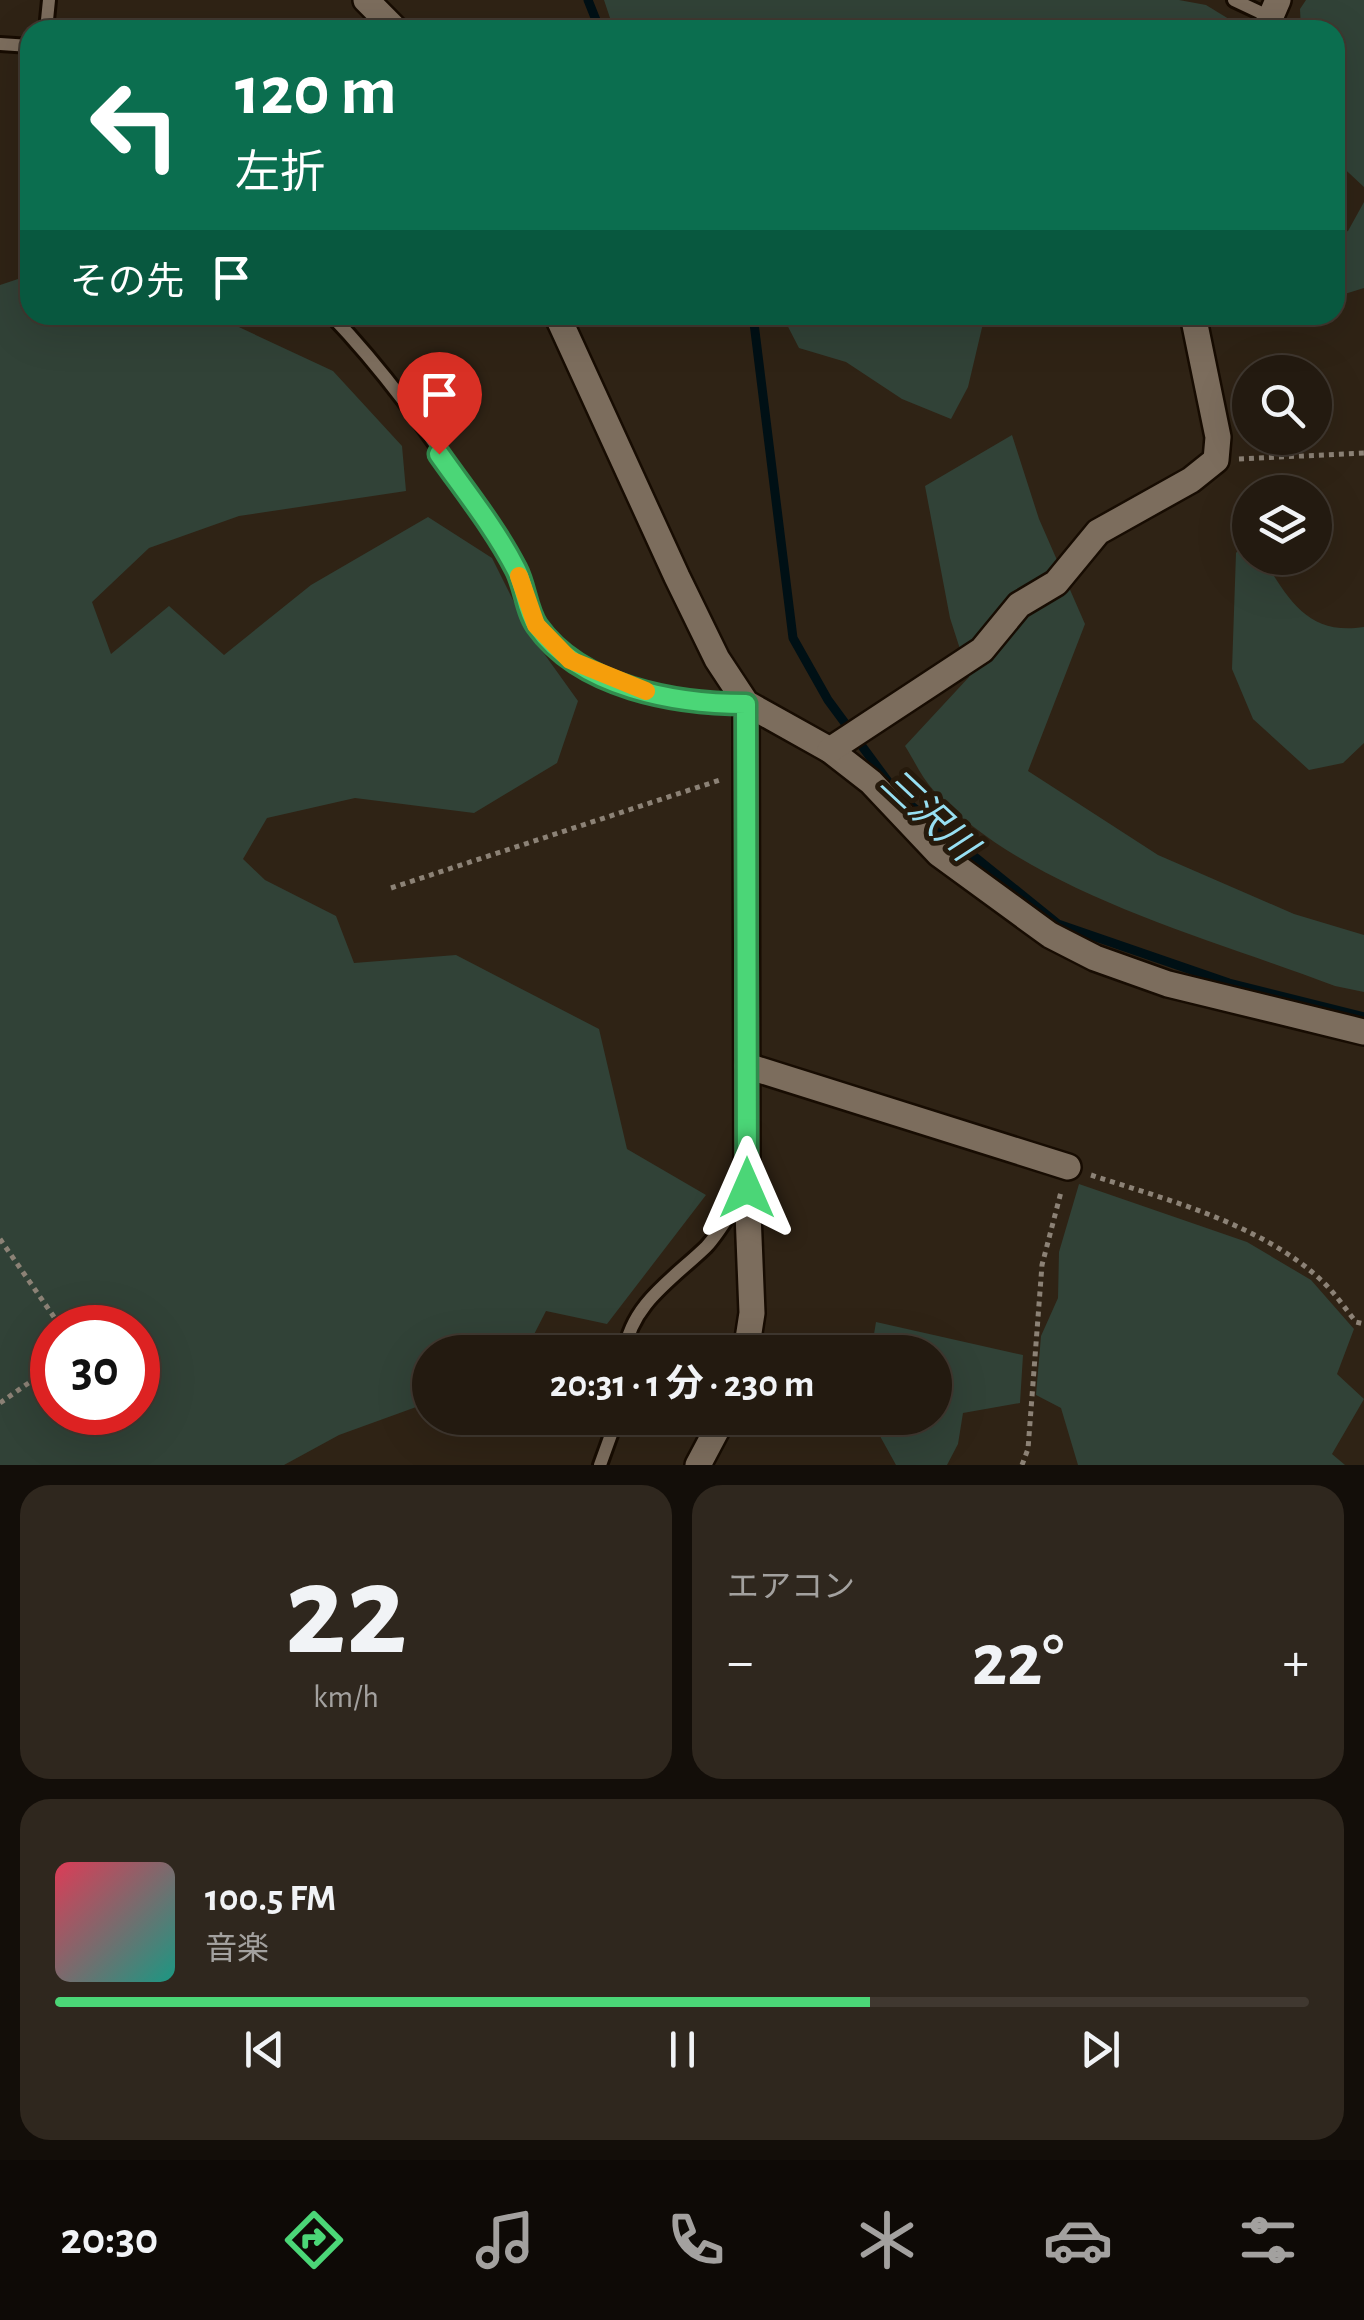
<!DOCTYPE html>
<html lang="ja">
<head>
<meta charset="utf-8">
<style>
  :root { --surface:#231a10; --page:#2f271e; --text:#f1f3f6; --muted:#a3a19f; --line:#403830; --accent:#4bd677 }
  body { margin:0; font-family:"Alegreya Sans","Noto Sans JP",sans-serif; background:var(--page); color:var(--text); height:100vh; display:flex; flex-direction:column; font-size:38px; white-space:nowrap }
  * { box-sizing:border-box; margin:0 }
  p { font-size:32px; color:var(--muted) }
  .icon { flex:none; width:55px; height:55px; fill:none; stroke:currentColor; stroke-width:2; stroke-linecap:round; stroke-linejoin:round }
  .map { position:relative; height:1465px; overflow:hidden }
  .panel { display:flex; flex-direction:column; gap:20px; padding:20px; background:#130e09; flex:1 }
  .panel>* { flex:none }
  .banner { position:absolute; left:20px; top:20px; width:1325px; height:305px; border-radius:30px; box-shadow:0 10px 40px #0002,0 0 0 2px var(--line); background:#0b6e4f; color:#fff; overflow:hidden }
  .buttons { position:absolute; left:1232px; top:355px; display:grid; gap:20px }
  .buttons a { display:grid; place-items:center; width:100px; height:100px; border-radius:50%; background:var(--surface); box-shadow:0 10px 40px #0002,0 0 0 2px var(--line); font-size:50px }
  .speed { position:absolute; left:30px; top:1305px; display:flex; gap:20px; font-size:50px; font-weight:700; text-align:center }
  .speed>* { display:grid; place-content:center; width:130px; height:130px; border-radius:50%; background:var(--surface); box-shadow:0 10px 40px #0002,0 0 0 2px var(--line); line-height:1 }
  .speed .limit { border:15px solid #d22; background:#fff; color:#111 }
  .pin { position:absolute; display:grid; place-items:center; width:85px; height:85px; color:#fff; margin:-102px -42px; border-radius:50% 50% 50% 0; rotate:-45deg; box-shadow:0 0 10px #0007 }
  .pin .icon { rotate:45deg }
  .me { position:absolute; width:110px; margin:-55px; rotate:0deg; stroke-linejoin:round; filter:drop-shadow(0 0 8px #0008) }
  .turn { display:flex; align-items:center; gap:35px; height:210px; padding:0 50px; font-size:45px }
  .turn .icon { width:130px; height:130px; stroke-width:2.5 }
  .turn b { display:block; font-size:70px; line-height:85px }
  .then { display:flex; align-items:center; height:95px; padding:0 50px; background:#0003; gap:20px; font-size:38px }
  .big { font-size:75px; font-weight:700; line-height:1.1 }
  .panel .card { flex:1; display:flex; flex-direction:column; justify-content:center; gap:15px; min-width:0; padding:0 35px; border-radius:30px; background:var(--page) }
  .panel .dial { align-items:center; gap:0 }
  .dial b { font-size:130px; line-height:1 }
  .song { display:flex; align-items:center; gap:30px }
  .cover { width:120px; height:120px; border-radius:15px; background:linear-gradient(135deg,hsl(350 70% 55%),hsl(170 70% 35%)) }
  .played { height:10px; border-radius:5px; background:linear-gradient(90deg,var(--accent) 65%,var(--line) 65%) }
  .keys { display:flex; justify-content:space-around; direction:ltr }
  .heat { display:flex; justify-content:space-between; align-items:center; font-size:55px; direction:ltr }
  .panel .tiles { flex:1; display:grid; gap:20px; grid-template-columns:1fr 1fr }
  .card:last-child { grid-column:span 2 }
  .trip { position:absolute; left:412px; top:1335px; width:540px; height:100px; border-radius:50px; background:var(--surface); box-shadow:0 10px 40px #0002,0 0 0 2px var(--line); font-weight:700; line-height:100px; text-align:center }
  .menu { display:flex; height:160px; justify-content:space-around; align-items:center; background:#0e0a06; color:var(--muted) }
  .menu .icon { width:70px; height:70px }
  .menu .selected { color:var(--accent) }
  .menu b { font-size:45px; color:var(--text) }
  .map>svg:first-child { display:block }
</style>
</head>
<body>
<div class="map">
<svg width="1364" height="1465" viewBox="0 0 1364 1465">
  <rect width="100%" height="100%" fill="#2f2315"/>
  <g fill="#314237" fill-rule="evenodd">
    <path d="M604 0H1179L1206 5 1242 27 614 30Z"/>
    <path d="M1306 0H1364V187L1335 160V30H1301L1300 9Z"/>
    <path d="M1364 202V288L1335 297V235L1348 231Z"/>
    <path d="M30 275V315H213L333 371 402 446 406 491 239 516 149 548 92 602 111 654 169 606 224 655 311 585 428 517 492 558 530 634 578 701 557 763 474 813 355 798 267 818 243 859 265 880 336 916 354 963 456 955 599 1029 627 1149 706 1195 607 1324 546 1311 525 1352H430V1402L339 1435 284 1465H0V285ZM52 1328H138V1412H52Z"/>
    <path d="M782 315H985L968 387 951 419 902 399 846 362 799 348Z"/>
    <path d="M1012 435 1039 519 1085 624 1028 771 1158 855 1294 914 1364 935V992L1335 986C1207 937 1028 892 934 791 922 778 914 760 905 746L969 677 950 618 925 486Z"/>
    <path d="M1250 535V558H1263C1288 599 1308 636 1364 627V743L1343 763 1309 770 1253 719 1232 669 1236 553Z"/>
    <path d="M1079 1184 1247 1242 1311 1280 1354 1329 1337 1374 1364 1399 1332 1454 1345 1465H1078L1061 1408 1036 1395 1041 1336 1058 1298 1059 1252Z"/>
    <path d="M876 1322 1023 1355 1020 1403 963 1413 958 1444 947 1465H896L870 1418H935V1352H871Z"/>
  </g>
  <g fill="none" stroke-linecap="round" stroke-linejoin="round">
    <g stroke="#001015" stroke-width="9">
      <path d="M588 0 600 30"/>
      <path d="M753 315 793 638 828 700 898 795 1058 924 1229 983 1364 1017"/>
    </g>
    <g stroke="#170c02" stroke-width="18">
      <g id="service">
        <path d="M1234 0 1270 17"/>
        <path d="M46 30 49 0"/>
        <path d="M0 44 30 46"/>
        <path d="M331 315C396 383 451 463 500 543 524 583 530 630 570 659 618 695 688 704 746 703"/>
        <path d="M625 1352C630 1305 674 1278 706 1247 720 1232 731 1211 743 1194"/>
        <path d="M600 1465 617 1418"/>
      </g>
    </g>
    <g stroke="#170c02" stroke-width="30">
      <g id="minor">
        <path d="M366 0 396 30"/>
        <path d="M1265 30 1278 0"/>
        <path d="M557 315 677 577 717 659 746 703 830 750 871 782 939 854 1050 935 1095 958 1168 984 1364 1032"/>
        <path d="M746 703 747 1188 752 1313 746 1352"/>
        <path d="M830 750 982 650 1019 605 1056 583 1098 532 1191 480 1216 460 1218 437 1193 315"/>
        <path d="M747 1066 1068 1167"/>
        <path d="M698 1465 723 1418"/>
      </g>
    </g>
    <g stroke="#8c8276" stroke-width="5" stroke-dasharray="5 5" stroke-linecap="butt">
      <path d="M1239 459 1364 453"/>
      <path d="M391 888 723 779"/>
      <path d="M1091 1175C1168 1200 1261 1224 1321 1280 1334 1292 1345 1308 1356 1322L1364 1324"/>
      <path d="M0 1239 54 1317V1328"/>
      <path d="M0 1403 50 1368 52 1340"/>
      <path d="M1022 1465 1028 1449 1042 1265 1061 1192"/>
    </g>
    <use href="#service" stroke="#7c6d5d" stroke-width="12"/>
    <use href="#minor" stroke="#7c6d5d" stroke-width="25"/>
  </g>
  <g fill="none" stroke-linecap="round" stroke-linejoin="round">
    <g stroke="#318b4d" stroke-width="25">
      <path id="route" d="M439 454C465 491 495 528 516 569 525 586 526 610 537 626 581 688 676 704 746 704L747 1188"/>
    </g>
    <use href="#route" stroke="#4bd677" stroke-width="18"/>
    <path stroke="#f59e0b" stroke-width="18" d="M519 576 536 625 570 660 646 691"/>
  </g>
  <g text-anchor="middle" stroke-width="10" stroke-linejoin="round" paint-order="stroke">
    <g font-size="38" font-style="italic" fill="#97dff2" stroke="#261a0c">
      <text transform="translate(929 814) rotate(43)" y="13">三沢川</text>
    </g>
  </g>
</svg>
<div class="buttons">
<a><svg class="icon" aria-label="search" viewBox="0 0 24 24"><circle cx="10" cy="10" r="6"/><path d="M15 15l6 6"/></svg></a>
<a><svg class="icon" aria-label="layers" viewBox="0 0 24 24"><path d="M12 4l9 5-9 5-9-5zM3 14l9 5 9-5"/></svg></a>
</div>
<div class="speed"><div class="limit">30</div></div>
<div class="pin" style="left:439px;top:454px;background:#d93025"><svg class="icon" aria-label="arrive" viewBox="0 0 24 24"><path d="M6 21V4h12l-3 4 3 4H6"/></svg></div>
<svg class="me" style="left:747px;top:1188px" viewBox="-20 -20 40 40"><path d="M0-17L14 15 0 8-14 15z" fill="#4bd677" stroke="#fff" stroke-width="4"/></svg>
<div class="trip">20:31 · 1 分 · 230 m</div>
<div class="banner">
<div class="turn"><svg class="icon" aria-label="left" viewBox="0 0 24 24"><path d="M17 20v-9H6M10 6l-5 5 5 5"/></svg><div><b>120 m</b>左折</div></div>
<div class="then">その先<svg class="icon" aria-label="arrive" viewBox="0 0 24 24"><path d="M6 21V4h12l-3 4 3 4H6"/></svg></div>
</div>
</div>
<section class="panel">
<div class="tiles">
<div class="card dial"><b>22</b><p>km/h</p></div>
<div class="card"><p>エアコン</p>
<div class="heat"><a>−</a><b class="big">22°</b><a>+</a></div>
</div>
<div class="card">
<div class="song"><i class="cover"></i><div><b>100.5 FM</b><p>音楽</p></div></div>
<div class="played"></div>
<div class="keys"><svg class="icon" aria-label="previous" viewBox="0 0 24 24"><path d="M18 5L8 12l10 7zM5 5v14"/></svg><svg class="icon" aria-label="pause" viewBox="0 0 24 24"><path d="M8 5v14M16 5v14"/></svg><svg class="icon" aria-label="next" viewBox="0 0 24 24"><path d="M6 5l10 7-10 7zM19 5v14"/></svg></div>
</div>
</div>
</section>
<nav class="menu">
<b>20:30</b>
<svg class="icon selected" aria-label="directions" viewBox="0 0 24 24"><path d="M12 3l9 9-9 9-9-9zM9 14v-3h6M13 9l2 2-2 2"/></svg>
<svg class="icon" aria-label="music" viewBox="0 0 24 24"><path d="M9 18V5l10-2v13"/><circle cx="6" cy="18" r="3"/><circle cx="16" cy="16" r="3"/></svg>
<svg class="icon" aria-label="phone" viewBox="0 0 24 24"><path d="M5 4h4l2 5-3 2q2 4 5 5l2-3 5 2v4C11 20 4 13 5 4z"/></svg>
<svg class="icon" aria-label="climate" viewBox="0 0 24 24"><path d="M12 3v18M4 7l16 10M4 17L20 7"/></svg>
<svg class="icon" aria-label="car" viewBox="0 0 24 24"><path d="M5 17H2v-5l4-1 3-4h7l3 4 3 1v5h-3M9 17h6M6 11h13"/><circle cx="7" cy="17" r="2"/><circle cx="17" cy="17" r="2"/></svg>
<svg class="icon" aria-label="filters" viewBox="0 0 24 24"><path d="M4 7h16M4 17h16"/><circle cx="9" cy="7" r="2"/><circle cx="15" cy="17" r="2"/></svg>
</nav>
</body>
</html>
